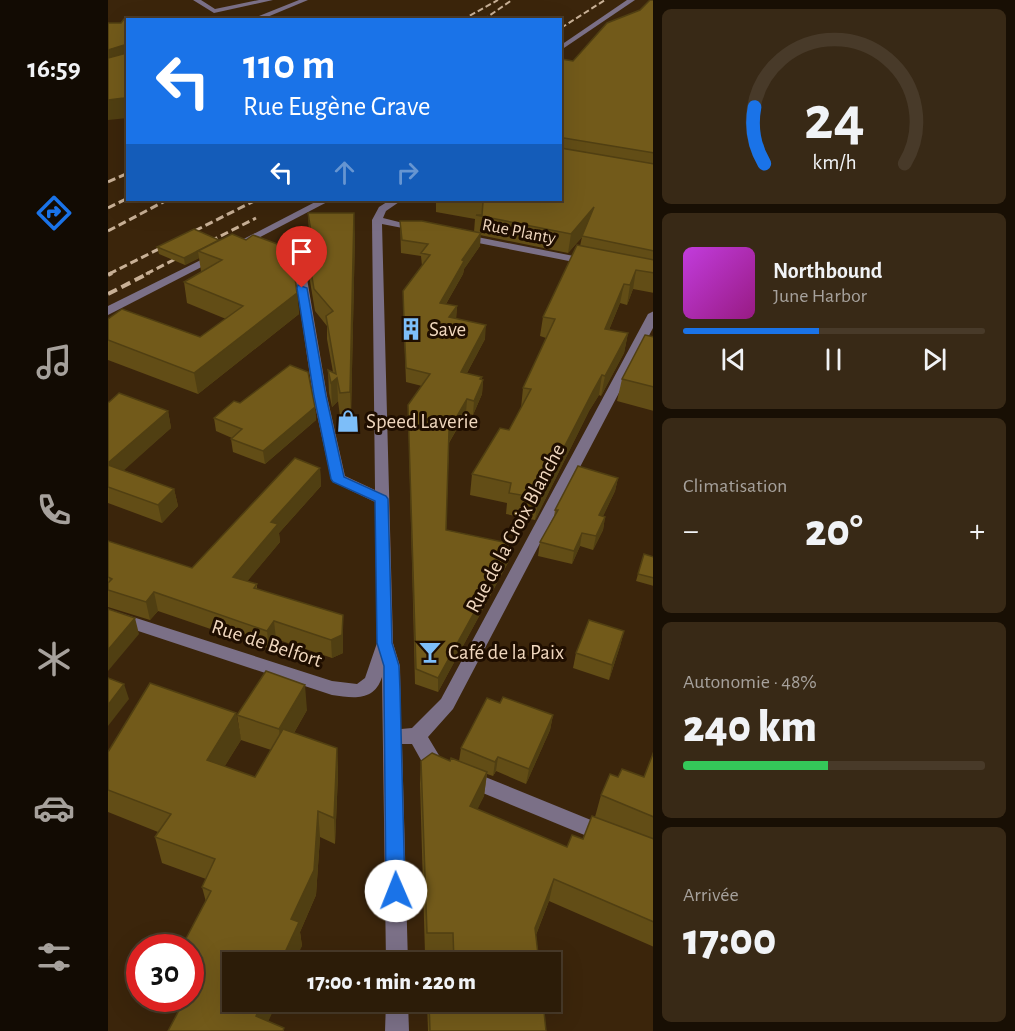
<!DOCTYPE html>
<html lang="fr">
<head>
<meta charset="utf-8">
<style>
  :root { --surface:#2c1c08; --page:#382916; --text:#f1f3f6; --muted:#a6a19c; --line:#483a29; --accent:#1a73e8 }
  body { margin:0; font-family:"Alegreya Sans",sans-serif; background:var(--page); color:var(--text); height:100vh; display:flex; flex-direction:column; font-size:22px; white-space:nowrap }
  * { box-sizing:border-box; margin:0 }
  p { font-size:20px; color:var(--muted) }
  .icon { flex:none; width:33px; height:33px; fill:none; stroke:currentColor; stroke-width:2; stroke-linecap:round; stroke-linejoin:round }
  .map { position:relative; flex:1; overflow:hidden }
  .details { display:flex; flex-direction:column; gap:9px; padding:9px; background:#180f04; width:362px }
  .details>* { flex:none }
  .banner { position:absolute; left:18px; top:18px; width:436px; height:183px; border-radius:0px; box-shadow:0 6px 24px #0002,0 0 0 2px var(--line); background:#1a73e8; color:#fff; overflow:hidden }
  .speed { position:absolute; left:18px; top:934px; display:flex; gap:12px; font-size:30px; font-weight:700; text-align:center }
  .speed>* { display:grid; place-content:center; width:78px; height:78px; border-radius:50%; background:var(--surface); box-shadow:0 6px 24px #0002,0 0 0 2px var(--line); line-height:1 }
  .speed .limit { border:9px solid #d22; background:#fff; color:#111 }
  .pin { position:absolute; display:grid; place-items:center; width:51px; height:51px; color:#fff; margin:-62px -26px; border-radius:50% 50% 50% 0; rotate:-45deg; box-shadow:0 0 6px #0007 }
  .pin .icon { rotate:45deg }
  .me { position:absolute; width:66px; margin:-33px; rotate:359deg; stroke-linejoin:round; filter:drop-shadow(0 0 4px #0008) }
  .turn { display:flex; align-items:center; gap:21px; height:126px; padding:0 18px; font-size:27px }
  .turn .icon { width:78px; height:78px; stroke-width:2.5 }
  .turn b { display:block; font-size:42px; line-height:51px }
  .lanes { display:flex; align-items:center; height:57px; padding:0 18px; background:#0003; justify-content:center; gap:30px; direction:ltr }
  .lanes .off { opacity:.35 }
  .big { font-size:45px; font-weight:800; line-height:1.1 }
  .details .widget { flex:1; display:flex; flex-direction:column; justify-content:center; gap:9px; min-width:0; padding:0 21px; border-radius:9px; background:var(--page) }
  .details .dial { align-items:center; gap:0 }
  .dial svg { height:156px; overflow:visible; fill:none; stroke:var(--line); stroke-width:7; stroke-linecap:round; text-anchor:middle }
  .dial text { fill:var(--text); stroke:none }
  .song { display:flex; align-items:center; gap:18px }
  .cover { width:72px; height:72px; border-radius:9px; background:linear-gradient(135deg,hsl(290 70% 55%),hsl(310 70% 35%)) }
  .played { height:6px; border-radius:3px; background:linear-gradient(90deg,var(--accent) 45%,var(--line) 45%) }
  .keys { display:flex; justify-content:space-around; direction:ltr }
  .heat { display:flex; justify-content:space-between; align-items:center; font-size:33px; direction:ltr }
  .charge { height:9px; border-radius:4px; background:linear-gradient(90deg,#34c759 48%,var(--line) 0) }
  .trip { position:absolute; left:114px; top:952px; width:339px; height:60px; border-radius:0px; background:var(--surface); box-shadow:0 6px 24px #0002,0 0 0 2px var(--line); font-weight:800; line-height:60px; text-align:center }
  main { display:flex; flex:1; min-height:0 }
  .tabs { display:flex; flex-direction:column; width:108px; justify-content:space-around; align-items:center; background:#120b03; color:var(--muted) }
  .tabs .icon { width:42px; height:42px }
  .tabs .selected { color:var(--accent) }
  .tabs b { font-size:27px; color:var(--text) }
  .map>svg:first-child { display:block }
</style>
</head>
<body>
<main>
<nav class="tabs">
<b>16:59</b>
<svg class="icon selected" aria-label="directions" viewBox="0 0 24 24"><path d="M12 3l9 9-9 9-9-9zM9 14v-3h6M13 9l2 2-2 2"/></svg>
<svg class="icon" aria-label="music" viewBox="0 0 24 24"><path d="M9 18V5l10-2v13"/><circle cx="6" cy="18" r="3"/><circle cx="16" cy="16" r="3"/></svg>
<svg class="icon" aria-label="phone" viewBox="0 0 24 24"><path d="M5 4h4l2 5-3 2q2 4 5 5l2-3 5 2v4C11 20 4 13 5 4z"/></svg>
<svg class="icon" aria-label="climate" viewBox="0 0 24 24"><path d="M12 3v18M4 7l16 10M4 17L20 7"/></svg>
<svg class="icon" aria-label="car" viewBox="0 0 24 24"><path d="M5 17H2v-5l4-1 3-4h7l3 4 3 1v5h-3M9 17h6M6 11h13"/><circle cx="7" cy="17" r="2"/><circle cx="17" cy="17" r="2"/></svg>
<svg class="icon" aria-label="filters" viewBox="0 0 24 24"><path d="M4 7h16M4 17h16"/><circle cx="9" cy="7" r="2"/><circle cx="15" cy="17" r="2"/></svg>
</nav>
<div class="map">
<svg width="546" height="1031" viewBox="0 0 546 1031">
  <rect width="100%" height="100%" fill="#3b250b"/>
  <g fill="none" stroke-linecap="round" stroke-linejoin="round">
    <g fill="#7b7087" fill-rule="evenodd">
      <path d="M85 0H93L107 9 151 0H165L106 13Z"/>
      <path d="M191 0H200L152 20H141Z"/>
      <path d="M519 0H527L453 50V45Z"/>
      <path d="M211 200H223L135 246 131 247 126 244Z"/>
      <path d="M282 200H294L278 211 275 218 315 228 310 231 274 224 285 643 292 666 293 729 304 728 333 699 540 314 546 311V326L345 709 320 737 332 757 342 761 344 767 342 773 335 775 318 769 304 744H294L300 963H278L274 677C266 702 245 698 224 695L0 621V609L224 681 249 684 257 678 269 643 267 502 225 482 223 479 205 396 185 261 162 249 163 247C175 245 189 252 196 261L219 396 237 476 267 490 264 220 271 207Z"/>
      <path d="M354 234 481 259 487 262 481 265 350 239V235Z"/>
      <path d="M109 252 113 253V257L0 315V306Z"/>
      <path d="M360 770 505 829 508 835 505 841 498 844 491 841 353 784 350 778 353 772Z"/>
      <path d="M278 1002H300L301 1031H277Z"/>
    </g>
    <g stroke="#c8b096" stroke-width="2" stroke-dasharray="6 3" stroke-linecap="butt">
      <path d="M354 20 390 0"/>
      <path d="M375 20 404 0"/>
      <path d="M453 28 497 0"/>
    </g>
    <g stroke="#c8b096" stroke-width="3" stroke-dasharray="8 4" stroke-linecap="butt">
      <path d="M0 182 20 173"/>
      <path d="M0 208 20 198"/>
      <path d="M0 231 59 200"/>
      <path d="M1 274 148 200"/>
      <path d="M38 274 148 218"/>
    </g>
    <g stroke="#c8b096" stroke-width="4" stroke-dasharray="10 5" stroke-linecap="butt">
      <path d="M0 275 4 273"/>
      <path d="M0 294 41 273"/>
    </g>
  </g>
  <g fill="#624d16">
    <path d="M546 0V293L525 289 519 305 512 303 501 330 520 333 516 353 493 396 491 395 481 411 427 520 398 514 399 503 362 495 364 474 401 430 413 408 415 388 438 338 432 336 435 317 472 246 474 237 460 253 372 235V246L356 269 355 274 338 304 349 306 348 319 377 339 359 373 374 377V380H375L374 394 365 415 358 413 341 443 338 530 402 559 330 692 307 684 300 405 314 386 298 382 295 304 314 266 313 256 293 253 292 221 366 232 367 219 328 212V200H453V59L465 61Z"/>
    <path d="M200 213 247 234 243 415 232 416 230 401 224 407 221 393 220 370 225 372 219 339V326L207 311 201 275 200 253 205 255 201 234Z"/>
    <path d="M86 229 189 293 191 314 90 394 0 360V319L92 337 118 319 79 303 76 282 94 271H93L91 258 77 265 51 254 49 247Z"/>
    <path d="M546 337V411L509 401 514 379Z"/>
    <path d="M0 403 60 411 63 428 15 470 66 489 70 506 54 523 0 503Z"/>
    <path d="M132 403 207 407 208 420 157 464 125 452 123 439 124 438 108 431 106 418Z"/>
    <path d="M212 468 213 486 171 533 172 542 139 581 149 584V589L235 615V653L224 658 168 639 161 649 50 611 42 620 0 607V541L84 568Z"/>
    <path d="M510 478 507 491 495 516 497 517 495 530 485 550 472 546 464 564 430 556 432 542 446 517 447 510Z"/>
    <path d="M546 557V586L528 581 530 574Z"/>
    <path d="M516 631 512 646 501 680 465 668 468 653Z"/>
    <path d="M392 703 445 715 442 730 418 784 388 771 385 776 379 774 376 796 369 809 459 847 475 839 487 817 493 795 510 777H536L546 751V947L441 901 428 935 431 963H343V954H317L312 784 313 761H351L353 748Z"/>
    <path d="M199 710 186 733 229 748 230 774 227 844 212 837 208 895 192 932 194 946 124 1002H169L160 1021 176 1028V1031H61L73 1006 64 1002 63 999H82L98 902 94 887 98 879 54 863 47 837 50 832 0 812V752L128 713 133 740 116 767 147 777 163 750 133 740 129 715Z"/>
    <path d="M319 1002H435L438 1031H320Z"/>
  </g>
  <g fill="#503f12">
    <path d="M16 45 19 64 0 70V50Z"/>
    <path d="M20 96V118L0 120V100Z"/>
    <path d="M486 207 484 226 460 253 463 234Z"/>
    <path d="M246 213 247 234 243 415 242 392Z"/>
    <path d="M373 233 372 246 356 269 355 274 331 316 332 303 354 260Z"/>
    <path d="M90 251 91 258 77 265 76 258Z"/>
    <path d="M528 270 525 289 519 305 522 285Z"/>
    <path d="M516 284 512 303 493 349 497 329Z"/>
    <path d="M189 293 191 314 90 394 86 373Z"/>
    <path d="M349 306 348 319 341 317Z"/>
    <path d="M378 325 377 339 352 386 353 372Z"/>
    <path d="M520 333 516 353 493 396 497 376Z"/>
    <path d="M494 375 491 395 481 411 427 520 430 498 485 391Z"/>
    <path d="M374 377 373 385 375 380 374 394 365 415 366 401Z"/>
    <path d="M229 378 230 401 224 407 223 383Z"/>
    <path d="M359 399 358 413 340 444 341 430Z"/>
    <path d="M207 407 208 420 157 464 155 451Z"/>
    <path d="M60 411 63 428 3 482 0 471V463Z"/>
    <path d="M212 468 213 486 171 533 172 542 128 595 125 577 163 522Z"/>
    <path d="M510 478 507 491 489 529 491 515Z"/>
    <path d="M66 489 70 506 54 523 50 505Z"/>
    <path d="M497 517 495 530 485 550 488 536Z"/>
    <path d="M474 533 472 546 464 564 466 551Z"/>
    <path d="M404 544 402 559 330 692V678Z"/>
    <path d="M46 592 50 611 42 620 38 602Z"/>
    <path d="M235 615V653L224 658 223 640Z"/>
    <path d="M27 618 31 634 0 671V650Z"/>
    <path d="M166 621 168 639 161 649 159 631Z"/>
    <path d="M516 631 512 646 501 680 504 665Z"/>
    <path d="M16 684 21 699 0 726V705Z"/>
    <path d="M197 685 199 710 174 754 171 729Z"/>
    <path d="M128 713 133 740 104 787 99 760Z"/>
    <path d="M445 715 442 730 418 784 421 769Z"/>
    <path d="M229 748 230 774 227 844 226 818Z"/>
    <path d="M390 757 388 771 385 776 387 762Z"/>
    <path d="M379 772 376 796 360 829 362 806Z"/>
    <path d="M210 811 212 837 208 895 192 932 194 946 186 963H172Z"/>
    <path d="M446 879 441 901 422 950 427 928Z"/>
    <path d="M154 1002H169L156 1031 148 1016Z"/>
  </g>
  <g fill="#725a1a" stroke="#503f12" stroke-width="1.5">
    <path d="M542 0H546V153L456 138 453 140V59L465 61 499 23 532 10Z"/>
    <path d="M16 19 70 20H20V96L16 98 0 100V58L19 53V47L16 45 0 50V23H13Z"/>
    <path d="M453 142V148L546 164V251L474 236 486 207 463 234 368 215H374L375 202 361 200H453Z"/>
    <path d="M200 213H246L242 392 232 393 229 378 223 383 220 370 228 374 218 316 225 311 206 289 200 253 207 256Z"/>
    <path d="M292 221H314L373 233 354 260 356 261 332 303 349 306 341 317 378 325 353 372 374 377 372 379 375 380 366 401 359 399 341 430 338 530 404 544 330 678 308 669 300 405 322 374 298 368 296 321 295 291 322 255 313 253 320 244 294 240Z"/>
    <path d="M86 229 111 240 76 258 49 247Z"/>
    <path d="M124 234 138 240 145 235 183 249 189 293 86 373 0 340V319L14 309 92 337 135 306 76 282 114 260 90 251Z"/>
    <path d="M469 245 546 260V273L528 270 522 285 516 284 497 329 520 333 497 376 494 375 485 391 430 498 401 493 403 483 364 474 392 428 401 430 423 389 415 388 447 319 435 317Z"/>
    <path d="M537 335 546 337V387L514 379Z"/>
    <path d="M182 365 200 372 207 407 155 451 123 439 134 429 106 418 126 401 132 403Z"/>
    <path d="M11 393 60 411 0 463V403Z"/>
    <path d="M187 458 212 468 163 522 170 524 125 577 149 584 146 588 235 615 234 635 223 640 166 621 159 631 46 592 38 602 0 590V583L4 579 0 577V541L84 568Z"/>
    <path d="M0 465 66 489 50 505 0 487Z"/>
    <path d="M470 466 510 478 491 515 497 517 488 536 474 533 466 551 432 542 450 510H447Z"/>
    <path d="M536 554 546 557V578L530 574Z"/>
    <path d="M0 609 27 618 0 650Z"/>
    <path d="M481 620 516 631 504 665 468 653Z"/>
    <path d="M158 671 197 685 171 729 129 715Z"/>
    <path d="M0 678 16 684 0 705Z"/>
    <path d="M42 683 128 713 99 760 147 777 175 729 229 748 226 818 210 811 206 870 183 919 191 922 172 963H124V1002H154L148 1016 176 1028 175 1031H60L77 999H82V948H73L103 891 94 887 107 859 47 837 63 814 0 790V752Z"/>
    <path d="M395 697 445 715 421 769 390 757 387 762 353 748 379 698 392 703Z"/>
    <path d="M546 751V817L493 795 502 774 510 777 514 769 536 777Z"/>
    <path d="M324 753 342 761 343 758 379 772 362 806 459 847 464 835 475 839 484 816 546 839V922L446 879 427 928 431 963H346L345 933H319L313 761Z"/>
    <path d="M321 1002H435L438 1031H322Z"/>
  </g>
  <path fill="#1a73e8" stroke="#114b97" stroke-width="1.5" d="M190 285 199 288 218 396 236 477 278 496 280 499 284 643 291 666 292 690 297 891 294 898 288 900 281 898 278 891 276 690V666L269 643 267 501 225 482 223 479 206 396 189 288Z"/>
  <defs>
    <g id="building-bare" transform="scale(1.8)"><path d="M-4-6H4V6H1V3H-1V6H-4ZM-2.5-4.3h1.7v1.8h-1.7ZM.8-4.3h1.7v1.8H.8ZM-2.5-1h1.7V.8h-1.7ZM.8-1h1.7V.8H.8Z" fill="#7dbef9" stroke="#1f0e00" stroke-width="2.5" paint-order="stroke"/></g>
    <g id="shop-bare" transform="scale(1.8)"><path d="M-5-2.5h2.3a2.7 3.5 0 0 1 5.4 0H5L5.5 6h-11ZM-1.5-2.5h3a1.5 2.3 0 0 0-3 0Z" fill="#7dbef9" stroke="#1f0e00" stroke-width="2.5" paint-order="stroke"/></g>
    <g id="bar-bare" transform="scale(1.8)"><path d="M-6-5H6L.8 .8V4.5H3.5V6h-7V4.5H-.8V.8Z" fill="#7dbef9" stroke="#1f0e00" stroke-width="2.5" paint-order="stroke"/></g>
  </defs>
  <g fill-rule="evenodd">
    <use href="#building-bare" x="303" y="329"/>
    <use href="#shop-bare" x="240" y="421"/>
    <use href="#bar-bare" x="322" y="652"/>
  </g>
  <g text-anchor="middle" stroke-width="6" stroke-linejoin="round" paint-order="stroke">
    <g font-size="18" fill="#f0d7be" stroke="#1f0e00">
      <text transform="translate(411 231) rotate(11)" y="6">Rue Planty</text>
    </g>
    <g font-size="21" fill="#f0d7be" stroke="#1f0e00" text-anchor="start">
      <text x="321" y="336">Save</text>
      <text x="258" y="428">Speed Laverie</text>
      <text x="340" y="659">Café de la Paix</text>
    </g>
    <g font-size="21" fill="#f0d7be" stroke="#1f0e00">
      <text transform="translate(407 528) rotate(-62)" y="7">Rue de la Croix Blanche</text>
      <text transform="translate(159 643) rotate(18)" y="7">Rue de Belfort</text>
    </g>
  </g>
</svg>
<div class="speed"><div class="limit">30</div></div>
<div class="pin" style="left:194px;top:288px;background:#d93025"><svg class="icon" aria-label="arrive" viewBox="0 0 24 24"><path d="M6 21V4h12l-3 4 3 4H6"/></svg></div>
<svg class="me" style="left:288px;top:891px" viewBox="-20 -20 40 40"><circle r="19" fill="#fff"/><path d="M0-13L10 11 0 6-10 11z" fill="#1a73e8"/></svg>
<div class="trip">17:00 · 1 min · 220 m</div>
<div class="banner">
<div class="turn"><svg class="icon" aria-label="left" viewBox="0 0 24 24"><path d="M17 20v-9H6M10 6l-5 5 5 5"/></svg><div><b>110 m</b>Rue Eugène Grave</div></div>
<div class="lanes"><svg class="icon" aria-label="left" viewBox="0 0 24 24"><path d="M17 20v-9H6M10 6l-5 5 5 5"/></svg><svg class="icon off" aria-label="ahead" viewBox="0 0 24 24"><path d="M12 20V5M6 11l6-6 6 6"/></svg><svg class="icon off" aria-label="right" viewBox="0 0 24 24"><path d="M7 20v-9h11M14 6l5 5-5 5"/></svg></div>
</div>
</div>
<section class="details">
<div class="widget dial"><svg viewBox="0 0 100 80">
<path d="M14 69A42 42 0 1 1 86 69"/>
<path d="M14 69A42 42 0 0 1 9 40" stroke="#1a73e8"/>
<text x="50" y="56" font-size="32" font-weight="700">24</text>
<text x="50" y="72" font-size="11">km/h</text>
</svg></div>
<div class="widget">
<div class="song"><i class="cover"></i><div><b>Northbound</b><p>June Harbor</p></div></div>
<div class="played"></div>
<div class="keys"><svg class="icon" aria-label="previous" viewBox="0 0 24 24"><path d="M18 5L8 12l10 7zM5 5v14"/></svg><svg class="icon" aria-label="pause" viewBox="0 0 24 24"><path d="M8 5v14M16 5v14"/></svg><svg class="icon" aria-label="next" viewBox="0 0 24 24"><path d="M6 5l10 7-10 7zM19 5v14"/></svg></div>
</div>
<div class="widget"><p>Climatisation</p>
<div class="heat"><a>−</a><b class="big">20°</b><a>+</a></div>
</div>
<div class="widget"><p>Autonomie · 48%</p><b class="big">240 km</b><div class="charge"></div></div>
<div class="widget"><p>Arrivée</p><b class="big">17:00</b></div>
</section>
</main>
</body>
</html>
